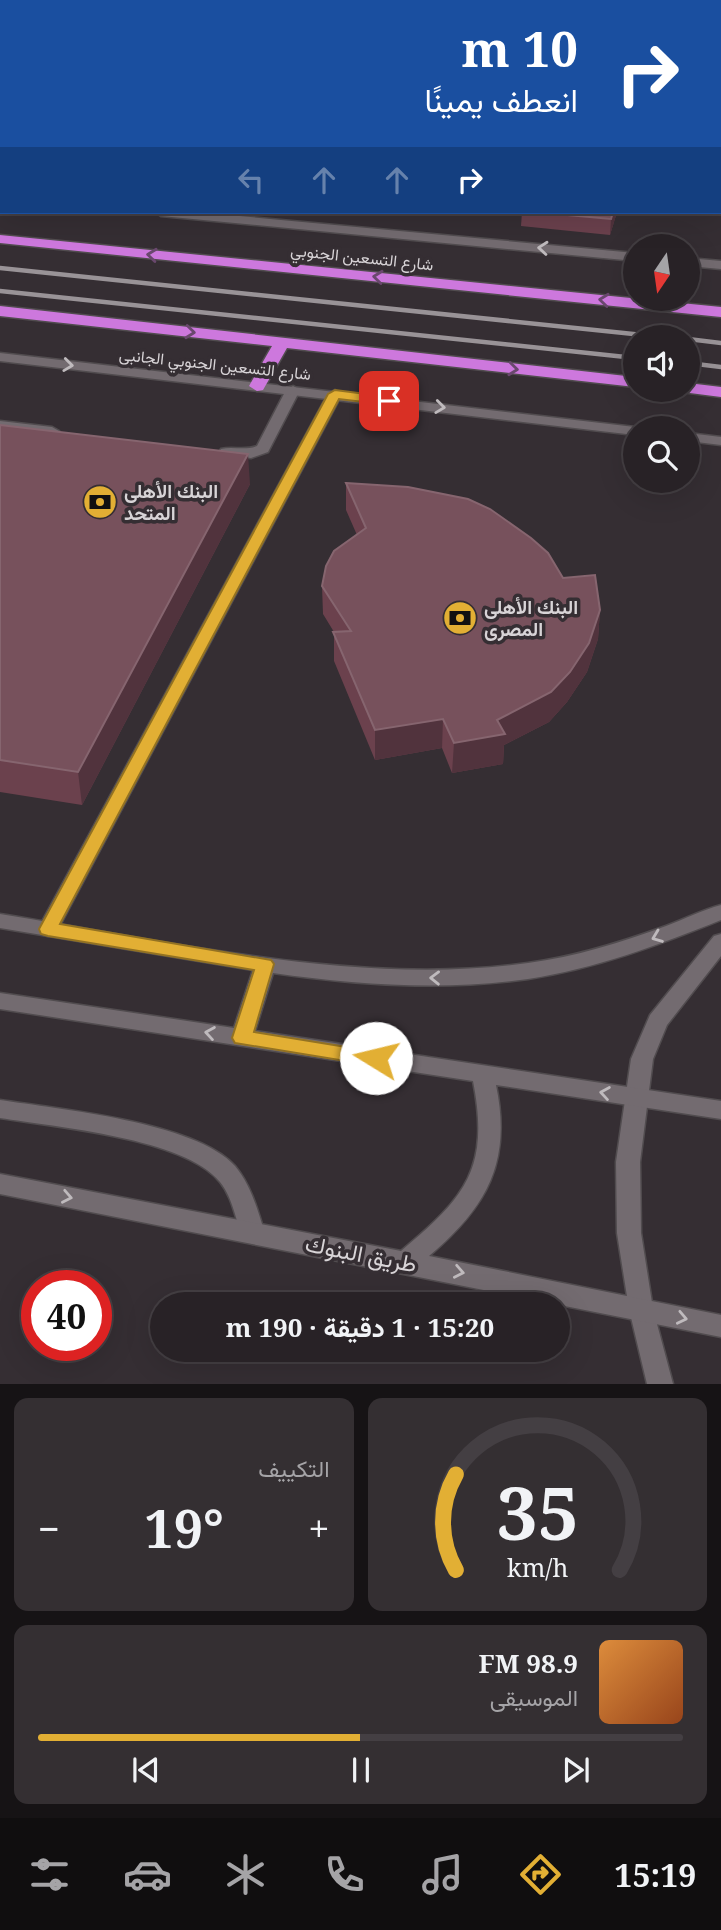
<!DOCTYPE html>
<html lang="ar">
<head>
<meta charset="utf-8">
<style>
  :root { --surface:#282226; --page:#342f32; --text:#f1f3f6; --muted:#a5a4a7; --line:#443f43; --accent:#e2af34 }
  body { margin:0; font-family:"Noto Serif",Vazirmatn,serif; background:var(--page); color:var(--text); direction:rtl; height:100vh; display:flex; flex-direction:column; font-size:26px; white-space:nowrap }
  * { box-sizing:border-box; margin:0 }
  p { font-size:23px; color:var(--muted) }
  .icon { flex:none; width:38px; height:38px; fill:none; stroke:currentColor; stroke-width:2; stroke-linecap:round; stroke-linejoin:round }
  .map { position:relative; height:1384px; overflow:hidden; direction:ltr }
  .side { display:flex; flex-direction:column; gap:14px; padding:14px; background:#161315; flex:1 }
  .side>* { flex:none }
  .guide { position:absolute; left:0px; top:0px; width:721px; height:214px; box-shadow:0 7px 28px #0002,0 0 0 2px var(--line); direction:rtl; background:#1a4fa0; color:#fff; overflow:hidden }
  .needle { width:46px; rotate:193deg }
  .fabs { position:absolute; left:623px; top:234px; display:grid; gap:14px }
  .fabs a { display:grid; place-items:center; width:77px; height:77px; border-radius:50%; background:var(--surface); box-shadow:0 7px 28px #0002,0 0 0 2px var(--line); font-size:35px }
  .speed { position:absolute; left:21px; top:1270px; display:flex; gap:14px; font-size:35px; font-weight:700; text-align:center }
  .speed>* { display:grid; place-content:center; width:91px; height:91px; border-radius:50%; background:var(--surface); box-shadow:0 7px 28px #0002,0 0 0 2px var(--line); line-height:1 }
  .speed .limit { border:10px solid #d22; background:#fff; color:#111 }
  .pin { position:absolute; display:grid; place-items:center; width:60px; height:60px; color:#fff; margin:-30px; border-radius:14px; box-shadow:0 4px 10px #0006 }
  .me { position:absolute; width:77px; margin:-38px; rotate:279deg; stroke-linejoin:round; filter:drop-shadow(0 0 5px #0008) }
  .turn { display:flex; align-items:center; gap:24px; height:147px; padding:0 28px; font-size:32px }
  .turn .icon { width:91px; height:91px; stroke-width:2.5 }
  .turn b { display:block; font-size:49px; line-height:60px }
  .lanes { display:flex; align-items:center; height:66px; padding:0 28px; background:#0003; justify-content:center; gap:35px; direction:ltr }
  .lanes .off { opacity:.35 }
  .big { font-size:52px; font-weight:700; line-height:1.1 }
  .side .widget { flex:1; display:flex; flex-direction:column; justify-content:center; gap:10px; min-width:0; padding:0 24px; border-radius:14px; background:var(--page) }
  .side .dial { align-items:center; gap:0 }
  .dial svg { height:182px; overflow:visible; fill:none; stroke:var(--line); stroke-width:7; stroke-linecap:round; text-anchor:middle }
  .dial text { fill:var(--text); stroke:none }
  .song { display:flex; align-items:center; gap:21px }
  .cover { width:84px; height:84px; border-radius:10px; background:linear-gradient(135deg,hsl(30 70% 55%),hsl(20 70% 35%)) }
  .played { height:7px; border-radius:4px; background:linear-gradient(90deg,var(--accent) 50%,var(--line) 50%) }
  .keys { display:flex; justify-content:space-around; direction:ltr }
  .heat { display:flex; justify-content:space-between; align-items:center; font-size:38px; direction:ltr }
  .side .tiles { flex:1; display:grid; gap:14px; grid-template-columns:1fr 1fr }
  .widget:last-child { grid-column:span 2 }
  .trip { position:absolute; left:150px; top:1292px; width:420px; height:70px; border-radius:35px; background:var(--surface); box-shadow:0 7px 28px #0002,0 0 0 2px var(--line); font-weight:700; line-height:70px; text-align:center; direction:rtl }
  .tabs { display:flex; height:112px; justify-content:space-around; align-items:center; background:#100e0f; color:var(--muted) }
  .tabs .icon { width:49px; height:49px }
  .tabs .selected { color:var(--accent) }
  .tabs b { font-size:32px; color:var(--text) }
  .map>svg:first-child { display:block }
</style>
</head>
<body>
<div class="map">
<svg width="721" height="1384" viewBox="0 0 721 1384">
  <rect width="100%" height="100%" fill="#352e33"/>
  <g fill="none" stroke-linecap="round" stroke-linejoin="round">
    <g stroke="#514c4f" stroke-width="3">
      <g id="lane">
        <path d="M293 386 300 390 268 452 251 458 221 455 219 452 221 449C233 446 245 451 257 446L286 390Z"/>
        <path d="M335 390 342 394 58 929 55 934 48 936 41 934 38 929 328 394Z"/>
        <path d="M0 421 52 427 59 431 52 435 0 429Z"/>
        <path d="M0 1100C58 1109 196 1122 235 1166 251 1185 258 1211 265 1234L261 1241 253 1244 245 1241C235 1222 234 1199 220 1182 185 1138 55 1127 0 1118Z"/>
      </g>
    </g>
    <g stroke="#514c4f" stroke-width="3">
      <g id="street">
        <path d="M661 0H677L678 2H663Z"/>
        <path d="M708 0H718L708 2Z"/>
        <rect x="0" y="41" width="2" height="6"/>
        <rect x="719" y="61" width="2" height="6"/>
        <rect x="719" y="98" width="2" height="6"/>
        <rect x="719" y="115" width="2" height="6"/>
        <path d="M0 189H2L0 196Z"/>
        <path d="M721 934V956L667 1025 653 1059 640 1162 641 1233 653 1309 673 1384H647L629 1309 617 1233 616 1162 631 1059 650 1015 714 936Z"/>
      </g>
    </g>
    <g stroke="#514c4f" stroke-width="3">
      <g id="secondary">
        <rect x="0" y="193" width="2" height="7"/>
        <path d="M155 212H196L635 253V261L161 216Z"/>
        <path d="M688 258 721 261V269L688 266Z"/>
        <path d="M0 353 635 427 641 429H635V435L0 361Z"/>
        <path d="M688 433 721 437V445L688 441Z"/>
        <path d="M721 905V920C659 945 594 969 528 979 443 991 357 985 273 973L255 1031 721 1101V1119L496 1085C512 1162 487 1207 429 1256L721 1315V1337L0 1194V1174L401 1251C466 1197 490 1168 473 1081L0 1009V993L234 1028 253 970 0 928V914C167 941 360 987 528 963 575 957 622 942 666 926 685 919 702 910 721 905Z"/>
      </g>
    </g>
    <g stroke="#514c4f" stroke-width="3">
      <g id="highway">
        <path d="M0 235 721 307V317L0 243Z"/>
        <path d="M0 306 635 377V387L287 348 263 390 257 391 249 386 272 346 0 316Z"/>
        <path d="M688 383 721 387V397L682 392 688 390Z"/>
      </g>
    </g>
    <path stroke="#787276" stroke-width="2.5" stroke-dasharray="3.5 3.5" stroke-linecap="butt" d="M494 0 499 2"/>
    <use href="#lane" fill="#736b70" fill-rule="evenodd"/>
    <use href="#street" fill="#736b70" fill-rule="evenodd"/>
    <use href="#secondary" fill="#736b70" fill-rule="evenodd"/>
    <use href="#highway" fill="#cd78dd" fill-rule="evenodd"/>
    <g stroke="#999397" stroke-width="4.5">
      <path d="M0 268 672 338"/>
      <path d="M0 291 635 358"/>
      <path d="M688 339 721 343"/>
      <path d="M688 363 721 367"/>
    </g>
  </g>
  <g fill="#6b414d">
    <path d="M0 0H92V2H2V39H0Z"/>
    <path d="M522 212H617L610 235 521 226Z"/>
    <path d="M0 425 250 484 82 805 0 792Z"/>
    <path d="M346 483 563 578 600 610 598 639 587 672 567 702 549 722 504 745 503 764 452 773 442 748 375 760 334 661V632L323 614 322 586 357 535 346 510Z"/>
  </g>
  <g fill="#51333d">
    <path d="M2 78V94L0 96V80Z"/>
    <path d="M613 212H617L610 235 611 219Z"/>
    <path d="M248 454 250 484 82 805 78 772Z"/>
    <path d="M600 610 598 639 587 672 567 702 549 722 504 745 503 764 452 773 454 743 497 720Z"/>
    <path d="M443 719 442 748 375 760V730Z"/>
  </g>
  <g fill="#77515c" stroke="#86656f" stroke-width="2">
    <path d="M0 0H85L83 2H2V25H0Z"/>
    <path d="M0 47H2V78L0 80Z"/>
    <path d="M534 212H613L611 219Z"/>
    <path d="M0 425 248 454 78 772 0 760Z"/>
    <path d="M346 483 408 487 468 499 490 509 531 538 548 553 563 578 595 575 600 610 589 643 570 672 551 692 497 720 505 734 454 743 443 719 375 730 333 632 351 631 322 586 326 566 334 551 366 528Z"/>
  </g>
  <defs><path id="oneway-chevron" d="M-2-3.5L2.5 0L-2 3.5" fill="none" stroke-width="1.6" stroke-linecap="round" stroke-linejoin="round" transform="scale(1.75)"/></defs>
  <g stroke="#bfbabd">
    <use href="#oneway-chevron" transform="translate(543 248) rotate(-175)"/>
    <use href="#oneway-chevron" transform="translate(68 365) rotate(7)"/>
    <use href="#oneway-chevron" transform="translate(440 407) rotate(7)"/>
    <use href="#oneway-chevron" transform="translate(657 937) rotate(159)"/>
    <use href="#oneway-chevron" transform="translate(435 978) rotate(-179)"/>
    <use href="#oneway-chevron" transform="translate(210 1033) rotate(-171)"/>
    <use href="#oneway-chevron" transform="translate(605 1093) rotate(-171)"/>
    <use href="#oneway-chevron" transform="translate(67 1197) rotate(11)"/>
    <use href="#oneway-chevron" transform="translate(459 1272) rotate(11)"/>
    <use href="#oneway-chevron" transform="translate(682 1318) rotate(12)"/>
  </g>
  <g stroke="#6a486e">
    <use href="#oneway-chevron" transform="translate(152 255) rotate(-174)"/>
    <use href="#oneway-chevron" transform="translate(378 277) rotate(-174)"/>
    <use href="#oneway-chevron" transform="translate(604 300) rotate(-174)"/>
    <use href="#oneway-chevron" transform="translate(190 332) rotate(6)"/>
    <use href="#oneway-chevron" transform="translate(513 369) rotate(6)"/>
  </g>
  <path fill="#e2af34" stroke="#937222" stroke-width="2" d="M335 390 389 397 396 401 389 405 339 399 60 924 271 960 274 964 254 1032 383 1053 386 1058 383 1064 376 1066 235 1043 232 1038 254 970 48 936 41 934 39 929 328 394Z"/>
  <defs>
    <g id="bank-disc" transform="scale(1.75)"><circle r="9.5" fill="#e2af34" stroke="#352e33"/><path d="M-6-4H6V4H-6ZM0-2.3a2.3 2.3 0 1 0 0 4.6a2.3 2.3 0 1 0 0-4.6Z" fill="#111"/></g>
  </defs>
  <g fill-rule="evenodd">
    <use href="#bank-disc" x="100" y="502"/>
    <use href="#bank-disc" x="460" y="618"/>
  </g>
  <g text-anchor="middle" stroke-width="7" stroke-linejoin="round" paint-order="stroke">
    <g font-size="16" fill="#d8d4d7" stroke="#352e33">
      <text transform="translate(362 257) rotate(6)" y="6">شارع التسعين الجنوبي</text>
      <text transform="translate(215 364) rotate(6)" y="6">شارع التسعين الجنوبي الجانبى</text>
    </g>
    <g font-size="19" font-weight="bold" fill="#d8d4d7" stroke="#352e33" text-anchor="start">
      <text x="124" y="498">البنك الأهلى<tspan x="124" dy="22">المتحد</tspan></text>
      <text x="484" y="614">البنك الأهلى<tspan x="484" dy="22">المصرى</tspan></text>
    </g>
    <g font-size="23" fill="#d8d4d7" stroke="#352e33">
      <text transform="translate(361 1254) rotate(11)" y="8">طريق البنوك</text>
    </g>
  </g>
</svg>
<div class="fabs">
<a><svg class="needle" viewBox="-14 -14 28 28"><path d="M0-13l5 13h-10z" fill="#e53935"/><path d="M0 13l5-13h-10z" fill="#a5a4a7"/></svg></a>
<a><svg class="icon" aria-label="sound" viewBox="0 0 24 24"><path d="M4 9h4l5-4v14l-5-4H4zM17 9q2 3 0 6"/></svg></a>
<a><svg class="icon" aria-label="search" viewBox="0 0 24 24"><circle cx="10" cy="10" r="6"/><path d="M15 15l6 6"/></svg></a>
</div>
<div class="speed"><div class="limit">40</div></div>
<div class="pin" style="left:389px;top:401px;background:#d93025"><svg class="icon" aria-label="arrive" viewBox="0 0 24 24"><path d="M6 21V4h12l-3 4 3 4H6"/></svg></div>
<svg class="me" style="left:376px;top:1058px" viewBox="-20 -20 40 40"><circle r="19" fill="#fff"/><path d="M0-13L10 11 0 6-10 11z" fill="#e2af34"/></svg>
<div class="trip">15:20 · 1 دقيقة · 190 m</div>
<div class="guide">
<div class="turn"><svg class="icon" aria-label="right" viewBox="0 0 24 24"><path d="M7 20v-9h11M14 6l5 5-5 5"/></svg><div><b>10 m</b>انعطف يمينًا</div></div>
<div class="lanes"><svg class="icon off" aria-label="left" viewBox="0 0 24 24"><path d="M17 20v-9H6M10 6l-5 5 5 5"/></svg><svg class="icon off" aria-label="ahead" viewBox="0 0 24 24"><path d="M12 20V5M6 11l6-6 6 6"/></svg><svg class="icon off" aria-label="ahead" viewBox="0 0 24 24"><path d="M12 20V5M6 11l6-6 6 6"/></svg><svg class="icon" aria-label="right" viewBox="0 0 24 24"><path d="M7 20v-9h11M14 6l5 5-5 5"/></svg></div>
</div>
</div>
<section class="side">
<div class="tiles">
<div class="widget dial"><svg viewBox="0 0 100 80">
<path d="M14 69A42 42 0 1 1 86 69"/>
<path d="M14 69A42 42 0 0 1 14 27" stroke="#e2af34"/>
<text x="50" y="56" font-size="32" font-weight="700">35</text>
<text x="50" y="72" font-size="11">km/h</text>
</svg></div>
<div class="widget"><p>التكييف</p>
<div class="heat"><a>−</a><b class="big">19°</b><a>+</a></div>
</div>
<div class="widget">
<div class="song"><i class="cover"></i><div><b>98.9 FM</b><p>الموسيقى</p></div></div>
<div class="played"></div>
<div class="keys"><svg class="icon" aria-label="previous" viewBox="0 0 24 24"><path d="M18 5L8 12l10 7zM5 5v14"/></svg><svg class="icon" aria-label="pause" viewBox="0 0 24 24"><path d="M8 5v14M16 5v14"/></svg><svg class="icon" aria-label="next" viewBox="0 0 24 24"><path d="M6 5l10 7-10 7zM19 5v14"/></svg></div>
</div>
</div>
</section>
<nav class="tabs">
<b>15:19</b>
<svg class="icon selected" aria-label="directions" viewBox="0 0 24 24"><path d="M12 3l9 9-9 9-9-9zM9 14v-3h6M13 9l2 2-2 2"/></svg>
<svg class="icon" aria-label="music" viewBox="0 0 24 24"><path d="M9 18V5l10-2v13"/><circle cx="6" cy="18" r="3"/><circle cx="16" cy="16" r="3"/></svg>
<svg class="icon" aria-label="phone" viewBox="0 0 24 24"><path d="M5 4h4l2 5-3 2q2 4 5 5l2-3 5 2v4C11 20 4 13 5 4z"/></svg>
<svg class="icon" aria-label="climate" viewBox="0 0 24 24"><path d="M12 3v18M4 7l16 10M4 17L20 7"/></svg>
<svg class="icon" aria-label="car" viewBox="0 0 24 24"><path d="M5 17H2v-5l4-1 3-4h7l3 4 3 1v5h-3M9 17h6M6 11h13"/><circle cx="7" cy="17" r="2"/><circle cx="17" cy="17" r="2"/></svg>
<svg class="icon" aria-label="filters" viewBox="0 0 24 24"><path d="M4 7h16M4 17h16"/><circle cx="9" cy="7" r="2"/><circle cx="15" cy="17" r="2"/></svg>
</nav>
</body>
</html>
